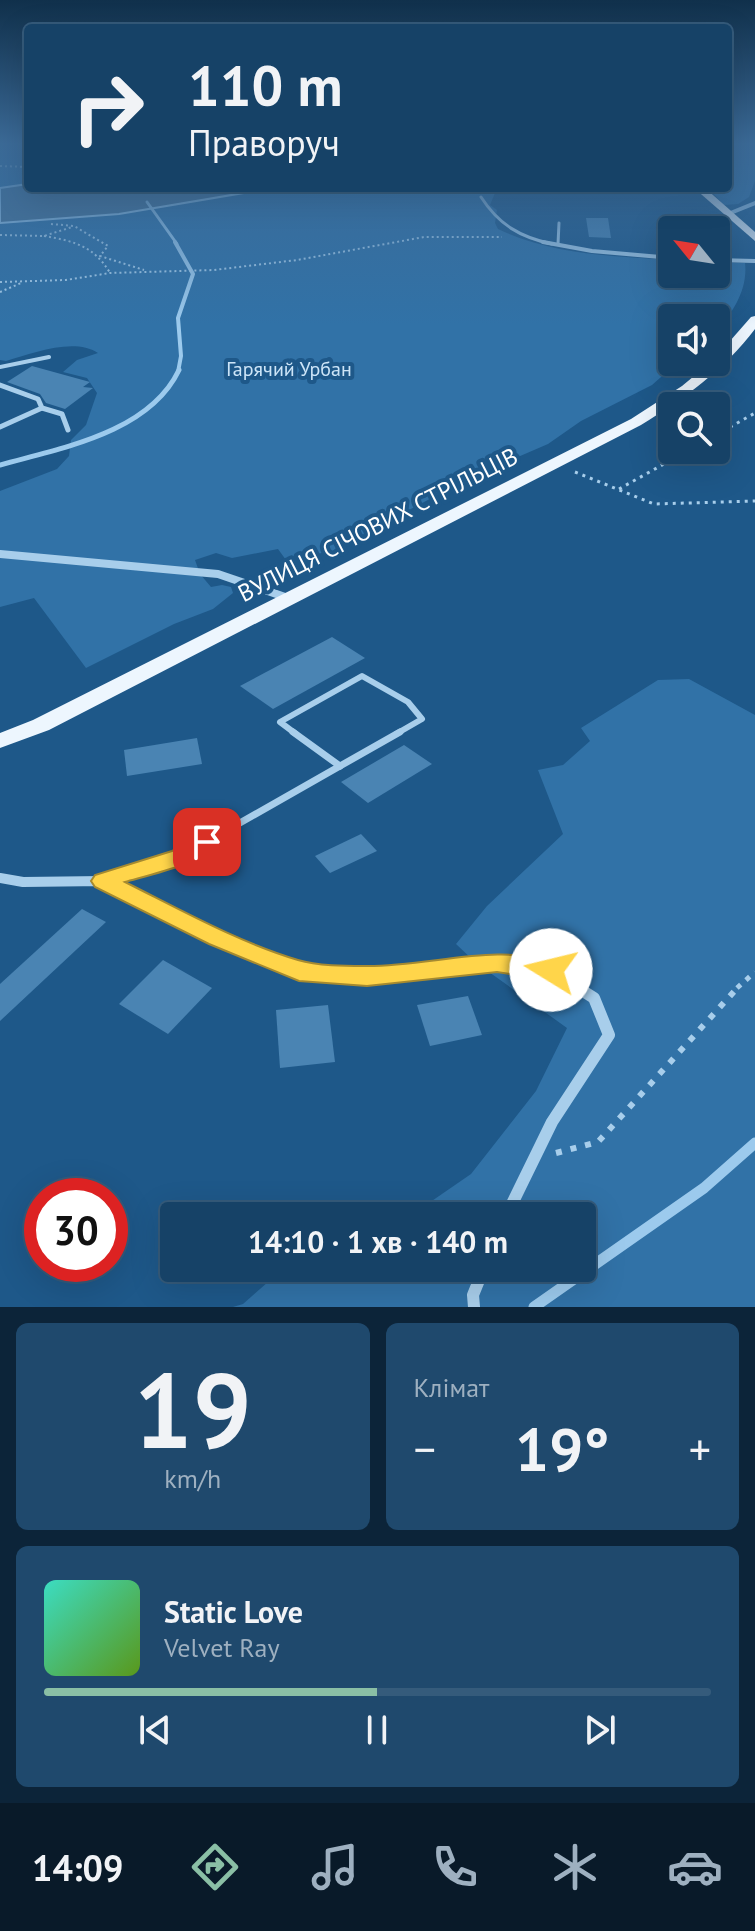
<!DOCTYPE html>
<html lang="uk">
<head>
<meta charset="utf-8">
<style>
  :root { --surface:#164267; --page:#1f496d; --text:#f1f3f6; --muted:#9eb0c0; --line:#355b7b; --accent:#8abfa5 }
  body { margin:0; font-family:"PT Sans",sans-serif; background:var(--page); color:var(--text); height:100vh; display:flex; flex-direction:column; font-size:30px; white-space:nowrap }
  * { box-sizing:border-box; margin:0 }
  p { font-size:26px; color:var(--muted) }
  .icon { flex:none; width:44px; height:44px; fill:none; stroke:currentColor; stroke-width:2; stroke-linecap:round; stroke-linejoin:round }
  .map { position:relative; height:1307px; overflow:hidden }
  .drawer { display:flex; flex-direction:column; gap:16px; padding:16px; background:#0c2439; flex:1 }
  .drawer>* { flex:none }
  .top-card { position:absolute; left:24px; top:24px; width:708px; height:168px; border-radius:8px; box-shadow:0 8px 32px #0002,0 0 0 2px var(--line); background:#164267; color:var(--text); overflow:hidden }
  .needle { width:52px; rotate:300deg }
  .tools { position:absolute; left:658px; top:216px; display:grid; gap:16px }
  .tools a { display:grid; place-items:center; width:72px; height:72px; border-radius:8px; background:var(--surface); box-shadow:0 8px 32px #0002,0 0 0 2px var(--line); font-size:40px }
  .speed { position:absolute; left:24px; top:1178px; display:flex; gap:16px; font-size:40px; font-weight:700; text-align:center }
  .speed>* { display:grid; place-content:center; width:104px; height:104px; border-radius:50%; background:var(--surface); box-shadow:0 8px 32px #0002,0 0 0 2px var(--line); line-height:1 }
  .speed .limit { border:12px solid #d22; background:#fff; color:#111 }
  .pin { position:absolute; display:grid; place-items:center; width:68px; height:68px; color:#fff; margin:-34px; border-radius:16px; box-shadow:0 4px 12px #0006 }
  .me { position:absolute; width:88px; margin:-44px; rotate:279deg; stroke-linejoin:round; filter:drop-shadow(0 0 6px #0008) }
  .turn { display:flex; align-items:center; gap:28px; height:168px; padding:0 32px; font-size:36px }
  .turn .icon { width:104px; height:104px; stroke-width:2.5 }
  .turn b { display:block; font-size:56px; line-height:68px }
  .big { font-size:60px; font-weight:600; line-height:1.1 }
  .drawer .widget { flex:1; display:flex; flex-direction:column; justify-content:center; gap:12px; min-width:0; padding:0 28px; border-radius:12px; background:var(--page) }
  .drawer .dial { align-items:center; gap:0 }
  .dial b { font-size:104px; line-height:1 }
  .song { display:flex; align-items:center; gap:24px }
  .cover { width:96px; height:96px; border-radius:12px; background:linear-gradient(135deg,hsl(170 70% 55%),hsl(90 70% 35%)) }
  .played { height:8px; border-radius:4px; background:linear-gradient(90deg,var(--accent) 50%,var(--line) 50%) }
  .keys { display:flex; justify-content:space-around; direction:ltr }
  .heat { display:flex; justify-content:space-between; align-items:center; font-size:44px; direction:ltr }
  .drawer .tiles { flex:1; display:grid; gap:16px; grid-template-columns:1fr 1fr }
  .widget:last-child { grid-column:span 2 }
  .trip { position:absolute; left:160px; top:1202px; width:436px; height:80px; border-radius:8px; background:var(--surface); box-shadow:0 8px 32px #0002,0 0 0 2px var(--line); font-weight:600; line-height:80px; text-align:center }
  .dock { display:flex; height:128px; justify-content:space-around; align-items:center; background:#091a29; color:var(--muted) }
  .dock .icon { width:56px; height:56px }
  .dock .selected { color:var(--accent) }
  .dock b { font-size:36px; color:var(--text) }
  .map>svg:first-child { display:block }
</style>
</head>
<body>
<div class="map">
<svg width="755" height="1307" viewBox="0 0 755 1307">
  <rect width="100%" height="100%" fill="#1e5889"/>
  <g fill="#3172a7">
    <path d="M0 142H28V184L0 188Z"/>
    <path d="M728 142H755V181L749 197 738 204 724 205 708 188H728Z"/>
    <path d="M273 188H497L490 205 497 210 495 223 498 229C554 255 611 256 672 260V274H716V263H745C748 289 733 313 716 331V318H672V362H678L652 385 581 421 548 444 471 477 332 551 286 560 278 549 232 558 216 553 195 560 200 574 211 587 222 585 231 587 233 593 213 609 174 624 86 668 34 598 0 607V491L57 469 69 456 71 440 86 425 97 393 87 378 63 372 77 360 98 353C73 337 32 354 6 361L0 360V223L119 214Z"/>
    <path d="M689 679 755 715V1307H233L243 1304 284 1268H582V1216H410L471 1174 536 1091 567 1028 475 962 456 944 487 906 563 834 538 770 563 765 590 741 581 728 658 680Z"/>
  </g>
  <path fill="#4a7497" stroke="#9ccaed" stroke-width="2" d="M28 184V188H273L119 214 0 223V188Z"/>
  <g fill="none" stroke-linecap="round" stroke-linejoin="round">
    <path stroke="#9ccaed" stroke-width="3" d="M147 202 177 244"/>
    <path stroke="#9ccaed" stroke-width="4" d="M175 242 193 274 178 318 181 356 178 372"/>
    <path stroke="#9ccaed" stroke-width="5" d="M0 465C61 448 149 433 179 370"/>
    <path stroke="#9ccaed" stroke-width="11" d="M534 1307 704 1188 755 1143"/>
  </g>
  <g fill="#4a84b3">
    <path d="M586 218H608L611 238 589 237Z"/>
    <path d="M32 366 90 382 83 387 93 388 65 409 46 403 40 394 7 382Z"/>
    <path d="M332 637 365 658 273 709 240 686Z"/>
    <path d="M197 738 202 764 127 776 124 750Z"/>
    <path d="M404 745 432 764 368 803 341 782Z"/>
    <path d="M361 834 377 851 330 873 315 856Z"/>
    <path d="M82 909 106 922 0 1021V984Z"/>
    <path d="M163 960 212 988 168 1034 119 1004Z"/>
    <path d="M468 996 482 1035 430 1046 417 1005Z"/>
    <path d="M328 1005 335 1062 280 1068 276 1010Z"/>
  </g>
  <g fill="none" stroke-linecap="round" stroke-linejoin="round">
    <g stroke="#a8ceeb" stroke-width="2" stroke-dasharray="2 3" stroke-linecap="butt">
      <path d="M0 166 28 167"/>
      <path d="M51 224 74 226 108 246 100 256 144 270"/>
      <path d="M0 235 44 236 72 227"/>
      <path d="M44 236C74 241 94 246 110 273"/>
      <path d="M0 282 66 280 110 273 214 270 297 260 424 237H502"/>
      <path d="M0 292 21 283"/>
    </g>
    <g stroke="#a8ceeb" stroke-width="3" stroke-dasharray="3 5" stroke-linecap="butt">
      <path d="M716 435 755 413"/>
      <path d="M575 472 654 504 755 501"/>
      <path d="M619 489 689 450"/>
    </g>
    <path stroke="#a8ceeb" stroke-width="5" stroke-dasharray="5 7" stroke-linecap="butt" d="M737 988 755 972"/>
    <path stroke="#a8ceeb" stroke-width="6" stroke-dasharray="6 9" stroke-linecap="butt" d="M556 1153 598 1142 739 986"/>
    <g stroke="#a8ceeb" stroke-width="3">
      <path d="M481 197C499 225 520 237 552 244"/>
      <path d="M558 244 559 223"/>
    </g>
    <g stroke="#a8ceeb" stroke-width="4">
      <path d="M543 242 592 251 672 258"/>
      <path d="M716 260 755 261"/>
      <path d="M0 367 49 357"/>
    </g>
    <g stroke="#a8ceeb" stroke-width="5">
      <path d="M0 385 38 399 42 408 62 414 68 430"/>
      <path d="M0 427 42 408"/>
    </g>
    <path stroke="#a8ceeb" stroke-width="6" d="M296 734 280 722 362 676 408 702 422 719 396 734"/>
    <g stroke="#a8ceeb" stroke-width="7">
      <path d="M293 732 340 766"/>
      <path d="M340 766 400 732"/>
      <path d="M103 881 180 857 340 766"/>
    </g>
    <path stroke="#a8ceeb" stroke-width="4" d="M728 214 755 203"/>
    <path stroke="#a8ceeb" stroke-width="8" d="M0 554 218 574 288 598"/>
    <path stroke="#a8ceeb" stroke-width="10" d="M0 878 23 882 103 881 217 938 299 971 367 976 497 962 551 970 579 988"/>
    <g stroke="#a8ceeb" stroke-width="12">
      <path d="M506 1216 552 1122 609 1035 594 998 575 986"/>
      <path d="M474 1307 473 1295 484 1268"/>
    </g>
    <g fill="#edf6fe" fill-rule="evenodd">
      <path d="M694 188H705L755 232V241Z"/>
      <path d="M755 316V329C724 370 685 398 641 425L49 730 0 748V733L33 720 631 419 682 386 711 362H716V357L751 317Z"/>
    </g>
  </g>
  <linearGradient id="sky" x2="0" y2="1"><stop stop-color="#10304b"/><stop offset="0.44" stop-color="#3b6a97"/><stop offset="1" stop-color="#3b6a97" stop-opacity="0"/></linearGradient>
  <rect width="755" height="325" fill="url(#sky)"/>
  <path fill="#ffd54a" stroke="#a68a30" stroke-width="2" d="M207 834 215 836 218 842C205 863 149 875 125 882 181 910 238 942 298 960 318 966 345 966 365 966 431 967 494 942 559 963L563 970 559 977 551 980 497 972 367 986 299 981 209 944 95 887 91 881 95 875 172 851Z"/>
  <g text-anchor="middle" stroke-width="8" stroke-linejoin="round" paint-order="stroke">
    <g font-size="20" fill="#cde5f8" stroke="#1e5889">
      <text x="289" y="376">Гарячий Урбан</text>
    </g>
    <g font-size="24" fill="#fff" stroke="#1e5889">
      <text transform="translate(378 525) rotate(-27)" y="8">ВУЛИЦЯ СІЧОВИХ СТРІЛЬЦІВ</text>
    </g>
  </g>
</svg>
<div class="tools">
<a><svg class="needle" viewBox="-14 -14 28 28"><path d="M0-13l5 13h-10z" fill="#e53935"/><path d="M0 13l5-13h-10z" fill="#9eb0c0"/></svg></a>
<a><svg class="icon" aria-label="sound" viewBox="0 0 24 24"><path d="M4 9h4l5-4v14l-5-4H4zM17 9q2 3 0 6"/></svg></a>
<a><svg class="icon" aria-label="search" viewBox="0 0 24 24"><circle cx="10" cy="10" r="6"/><path d="M15 15l6 6"/></svg></a>
</div>
<div class="speed"><div class="limit">30</div></div>
<div class="pin" style="left:207px;top:842px;background:#d93025"><svg class="icon" aria-label="arrive" viewBox="0 0 24 24"><path d="M6 21V4h12l-3 4 3 4H6"/></svg></div>
<svg class="me" style="left:551px;top:970px" viewBox="-20 -20 40 40"><circle r="19" fill="#fff"/><path d="M0-13L10 11 0 6-10 11z" fill="#ffd54a"/></svg>
<div class="trip">14:10 · 1 хв · 140 m</div>
<div class="top-card">
<div class="turn"><svg class="icon" aria-label="right" viewBox="0 0 24 24"><path d="M7 20v-9h11M14 6l5 5-5 5"/></svg><div><b>110 m</b>Праворуч</div></div>
</div>
</div>
<section class="drawer">
<div class="tiles">
<div class="widget dial"><b>19</b><p>km/h</p></div>
<div class="widget"><p>Клімат</p>
<div class="heat"><a>−</a><b class="big">19°</b><a>+</a></div>
</div>
<div class="widget">
<div class="song"><i class="cover"></i><div><b>Static Love</b><p>Velvet Ray</p></div></div>
<div class="played"></div>
<div class="keys"><svg class="icon" aria-label="previous" viewBox="0 0 24 24"><path d="M18 5L8 12l10 7zM5 5v14"/></svg><svg class="icon" aria-label="pause" viewBox="0 0 24 24"><path d="M8 5v14M16 5v14"/></svg><svg class="icon" aria-label="next" viewBox="0 0 24 24"><path d="M6 5l10 7-10 7zM19 5v14"/></svg></div>
</div>
</div>
</section>
<nav class="dock">
<b>14:09</b>
<svg class="icon selected" aria-label="directions" viewBox="0 0 24 24"><path d="M12 3l9 9-9 9-9-9zM9 14v-3h6M13 9l2 2-2 2"/></svg>
<svg class="icon" aria-label="music" viewBox="0 0 24 24"><path d="M9 18V5l10-2v13"/><circle cx="6" cy="18" r="3"/><circle cx="16" cy="16" r="3"/></svg>
<svg class="icon" aria-label="phone" viewBox="0 0 24 24"><path d="M5 4h4l2 5-3 2q2 4 5 5l2-3 5 2v4C11 20 4 13 5 4z"/></svg>
<svg class="icon" aria-label="climate" viewBox="0 0 24 24"><path d="M12 3v18M4 7l16 10M4 17L20 7"/></svg>
<svg class="icon" aria-label="car" viewBox="0 0 24 24"><path d="M5 17H2v-5l4-1 3-4h7l3 4 3 1v5h-3M9 17h6M6 11h13"/><circle cx="7" cy="17" r="2"/><circle cx="17" cy="17" r="2"/></svg>
</nav>
</body>
</html>
